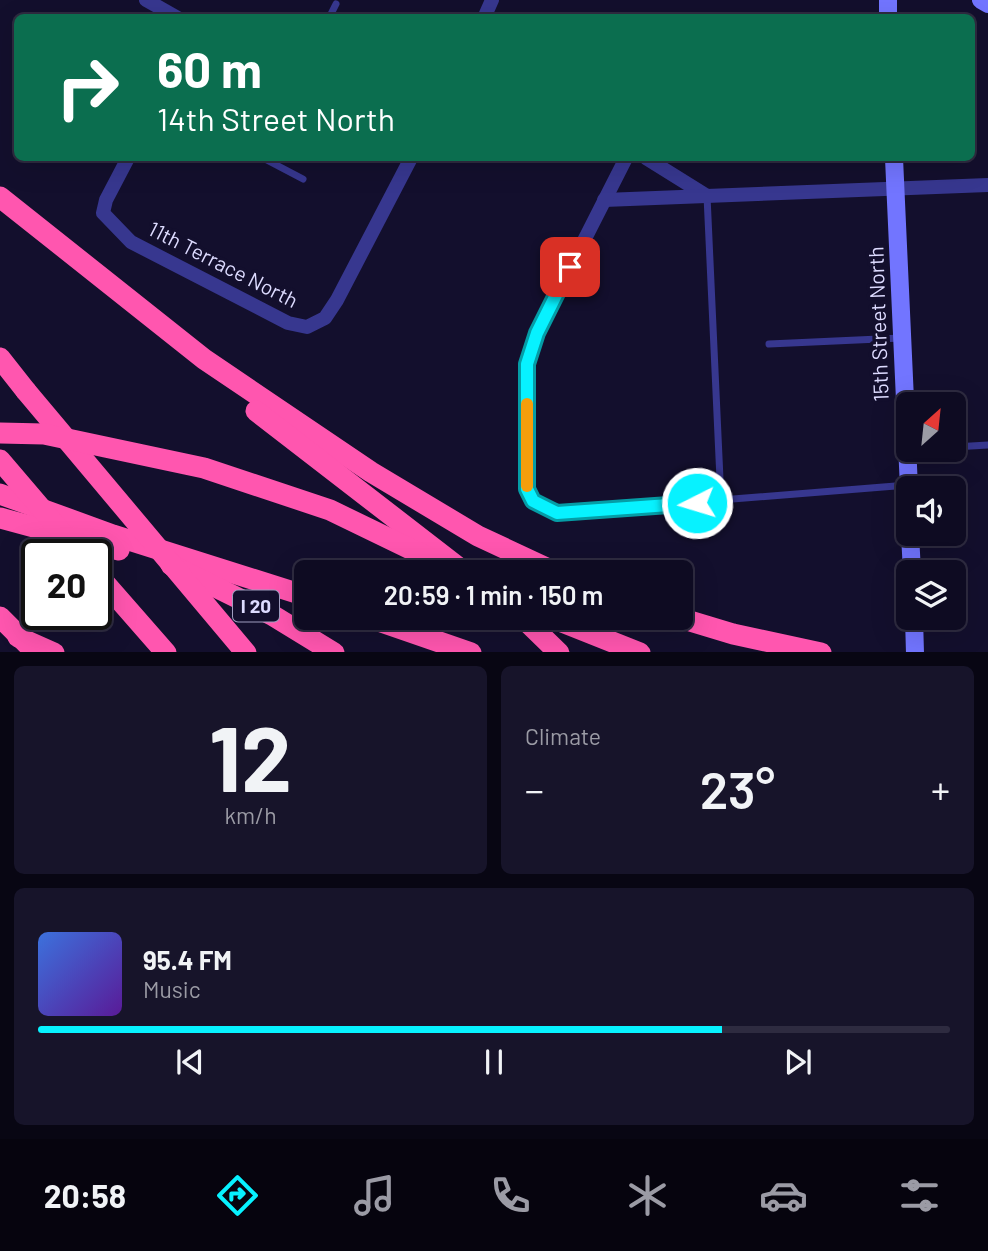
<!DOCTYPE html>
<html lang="en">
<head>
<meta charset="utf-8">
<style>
  :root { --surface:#0e0b22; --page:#17142a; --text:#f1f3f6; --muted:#9b9ba5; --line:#2e2b40; --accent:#07f2ff }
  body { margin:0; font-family:Barlow,sans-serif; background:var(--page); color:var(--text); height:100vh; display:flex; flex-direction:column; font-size:26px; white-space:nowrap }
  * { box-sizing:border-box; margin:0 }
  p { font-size:23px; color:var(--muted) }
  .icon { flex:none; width:38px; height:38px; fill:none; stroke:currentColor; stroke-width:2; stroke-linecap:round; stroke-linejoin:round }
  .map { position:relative; height:652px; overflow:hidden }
  .side { display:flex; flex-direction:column; gap:14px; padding:14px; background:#080613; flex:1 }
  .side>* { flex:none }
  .hud { position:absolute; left:14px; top:14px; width:961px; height:147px; border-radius:10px; box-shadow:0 7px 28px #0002,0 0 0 2px var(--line); background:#0b6e4f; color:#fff; overflow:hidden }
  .needle { width:46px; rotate:27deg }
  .fabs { position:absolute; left:896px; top:392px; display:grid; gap:14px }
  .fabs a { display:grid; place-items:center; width:70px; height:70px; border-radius:10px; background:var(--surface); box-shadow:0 7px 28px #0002,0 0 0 2px var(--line); font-size:35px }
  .speed { position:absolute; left:21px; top:539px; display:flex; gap:14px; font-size:35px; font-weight:700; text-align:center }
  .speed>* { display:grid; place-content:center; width:91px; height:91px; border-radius:50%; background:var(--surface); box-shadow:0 7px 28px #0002,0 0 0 2px var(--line); line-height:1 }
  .speed .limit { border:4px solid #111; border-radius:10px; background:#fff; color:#111 }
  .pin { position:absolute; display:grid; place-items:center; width:60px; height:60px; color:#fff; margin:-30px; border-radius:14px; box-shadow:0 4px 10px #0006 }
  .me { position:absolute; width:77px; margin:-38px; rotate:265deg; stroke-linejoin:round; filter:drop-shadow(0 0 5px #0008) }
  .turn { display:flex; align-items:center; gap:24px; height:147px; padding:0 28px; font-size:32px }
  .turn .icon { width:91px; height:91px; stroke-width:2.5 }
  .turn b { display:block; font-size:49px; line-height:60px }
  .big { font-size:52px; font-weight:600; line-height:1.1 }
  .side .tile { flex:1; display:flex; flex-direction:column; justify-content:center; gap:10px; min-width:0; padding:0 24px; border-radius:10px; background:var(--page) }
  .side .dial { align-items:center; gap:0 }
  .dial b { font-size:91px; line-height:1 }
  .song { display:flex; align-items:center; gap:21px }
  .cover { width:84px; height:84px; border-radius:10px; background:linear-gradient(135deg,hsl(220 70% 55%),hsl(270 70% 35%)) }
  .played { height:7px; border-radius:4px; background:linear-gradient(90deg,var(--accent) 75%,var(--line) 75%) }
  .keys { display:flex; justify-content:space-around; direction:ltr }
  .heat { display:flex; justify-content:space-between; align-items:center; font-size:38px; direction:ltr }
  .side .tiles { flex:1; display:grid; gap:14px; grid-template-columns:1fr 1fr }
  .tile:last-child { grid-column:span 2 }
  .trip { position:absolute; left:294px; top:560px; width:399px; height:70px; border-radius:10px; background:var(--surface); box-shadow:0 7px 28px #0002,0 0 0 2px var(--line); font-weight:600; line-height:70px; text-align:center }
  .tabs { display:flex; height:112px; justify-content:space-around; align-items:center; background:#06040e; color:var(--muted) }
  .tabs .icon { width:49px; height:49px }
  .tabs .on { color:var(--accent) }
  .tabs b { font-size:32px; color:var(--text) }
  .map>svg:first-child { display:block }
</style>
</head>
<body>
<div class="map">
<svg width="988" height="653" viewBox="0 0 988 653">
  <rect width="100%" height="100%" fill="#130f2d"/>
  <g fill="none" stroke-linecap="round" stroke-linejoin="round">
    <g stroke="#37378f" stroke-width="7">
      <path d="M329 18 336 4"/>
      <path d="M263 158 303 179"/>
      <path d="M707 196 721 501"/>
      <path d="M769 344 901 338"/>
      <path d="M954 447 988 445"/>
      <path d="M908 451 926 450"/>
      <path d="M527 489 533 501 557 513 908 485"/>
    </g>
    <g stroke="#37378f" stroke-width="14">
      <path d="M146 0 178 18"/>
      <path d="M484 18 492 0"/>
      <path d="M128 158 106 200 103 213 131 242 288 323 307 327 325 318 337 300 411 158"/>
      <path d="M646 158 707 196"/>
      <path d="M604 200 988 185"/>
      <path d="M527 489V364L537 333 626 158"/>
    </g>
    <g stroke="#7275ff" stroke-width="18">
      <path d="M888 0V18"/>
      <path d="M981 0 988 4"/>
      <path d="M894 158 909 488"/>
      <path d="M910 534 912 572"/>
      <path d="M914 618 915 653"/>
    </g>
    <g stroke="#ff56af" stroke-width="21">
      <path d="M0 197 204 359 371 472 478 536 555 572"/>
      <path d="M0 358 26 391"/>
      <path d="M256 411 458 567"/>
      <path d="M0 494 113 535 306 596"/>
      <path d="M0 518 119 550"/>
      <path d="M171 565 272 615 334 653"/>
      <path d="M96 573 166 653"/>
      <path d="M370 618 471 653"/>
      <path d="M523 618 559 653"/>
      <path d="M552 618 640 653"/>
      <path d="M680 618 733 634 821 653"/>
      <path d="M18 637 54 653"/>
    </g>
    <g stroke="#ff56af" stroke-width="21">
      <path d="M26 391 246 653"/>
      <path d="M0 433 44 434 204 468 330 510 458 572"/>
      <path d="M0 460 81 555"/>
      <path d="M0 617 36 653"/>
    </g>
  </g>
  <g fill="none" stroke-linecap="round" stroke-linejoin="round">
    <g stroke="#059da6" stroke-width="18">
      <path id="route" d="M570 267 537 333 527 364V489L533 501 557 513 697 503"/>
    </g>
    <use href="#route" stroke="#07f2ff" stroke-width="12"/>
    <path stroke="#f59e0b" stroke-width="12" d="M527 404V486"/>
  </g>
  <g text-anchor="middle" stroke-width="7" stroke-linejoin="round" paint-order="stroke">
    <rect fill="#130f2d" stroke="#a09ec0" stroke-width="2" x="233" y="590.5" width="46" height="31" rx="5"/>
    <g font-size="19" font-weight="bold" fill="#dddbff">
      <text x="256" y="613">I 20</text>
    </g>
    <g font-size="21" fill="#dddbff" stroke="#130f2d">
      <text transform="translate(223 265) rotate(27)" y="7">11th Terrace North</text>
      <text transform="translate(879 324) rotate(-92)" y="7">15th Street North</text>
    </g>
  </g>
</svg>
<div class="fabs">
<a><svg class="needle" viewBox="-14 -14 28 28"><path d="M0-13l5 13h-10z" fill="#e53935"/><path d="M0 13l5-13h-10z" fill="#9b9ba5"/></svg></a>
<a><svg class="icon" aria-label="sound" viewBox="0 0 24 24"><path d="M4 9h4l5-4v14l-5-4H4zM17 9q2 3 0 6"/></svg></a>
<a><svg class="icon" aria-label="layers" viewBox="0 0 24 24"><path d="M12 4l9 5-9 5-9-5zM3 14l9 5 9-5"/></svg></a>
</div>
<div class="speed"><div class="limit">20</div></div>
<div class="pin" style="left:570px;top:267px;background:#d93025"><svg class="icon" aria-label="arrive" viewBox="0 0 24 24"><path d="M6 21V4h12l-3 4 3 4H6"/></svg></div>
<svg class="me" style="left:697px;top:503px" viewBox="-20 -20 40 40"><circle r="17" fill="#07f2ff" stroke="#fff" stroke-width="3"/><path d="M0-11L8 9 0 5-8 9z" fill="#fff"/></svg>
<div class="trip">20:59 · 1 min · 150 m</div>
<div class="hud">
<div class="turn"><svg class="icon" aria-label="right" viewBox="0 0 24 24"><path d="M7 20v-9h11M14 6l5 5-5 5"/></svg><div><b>60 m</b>14th Street North</div></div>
</div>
</div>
<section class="side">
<div class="tiles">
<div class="tile dial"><b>12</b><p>km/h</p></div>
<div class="tile"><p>Climate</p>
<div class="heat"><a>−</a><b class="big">23°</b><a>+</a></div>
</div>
<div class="tile">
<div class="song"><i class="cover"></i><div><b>95.4 FM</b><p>Music</p></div></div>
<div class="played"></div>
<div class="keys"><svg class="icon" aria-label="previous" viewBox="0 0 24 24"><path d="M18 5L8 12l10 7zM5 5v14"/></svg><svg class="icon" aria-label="pause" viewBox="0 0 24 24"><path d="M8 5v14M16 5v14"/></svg><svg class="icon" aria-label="next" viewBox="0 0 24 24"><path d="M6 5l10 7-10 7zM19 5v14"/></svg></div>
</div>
</div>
</section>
<nav class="tabs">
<b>20:58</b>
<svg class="icon on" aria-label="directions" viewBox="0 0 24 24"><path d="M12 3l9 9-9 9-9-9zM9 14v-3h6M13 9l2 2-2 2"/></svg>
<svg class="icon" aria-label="music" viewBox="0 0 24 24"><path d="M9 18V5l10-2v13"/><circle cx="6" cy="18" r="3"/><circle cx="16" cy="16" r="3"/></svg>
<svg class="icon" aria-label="phone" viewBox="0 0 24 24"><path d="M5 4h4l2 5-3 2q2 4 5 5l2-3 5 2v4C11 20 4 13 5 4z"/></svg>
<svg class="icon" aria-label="climate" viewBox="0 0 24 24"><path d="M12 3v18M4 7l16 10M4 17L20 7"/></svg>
<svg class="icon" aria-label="car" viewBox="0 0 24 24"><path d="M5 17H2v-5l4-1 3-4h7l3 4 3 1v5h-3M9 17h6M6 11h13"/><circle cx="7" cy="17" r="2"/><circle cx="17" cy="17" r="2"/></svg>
<svg class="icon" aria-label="filters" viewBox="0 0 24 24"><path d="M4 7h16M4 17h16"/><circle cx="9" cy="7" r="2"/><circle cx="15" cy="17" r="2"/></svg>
</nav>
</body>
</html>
